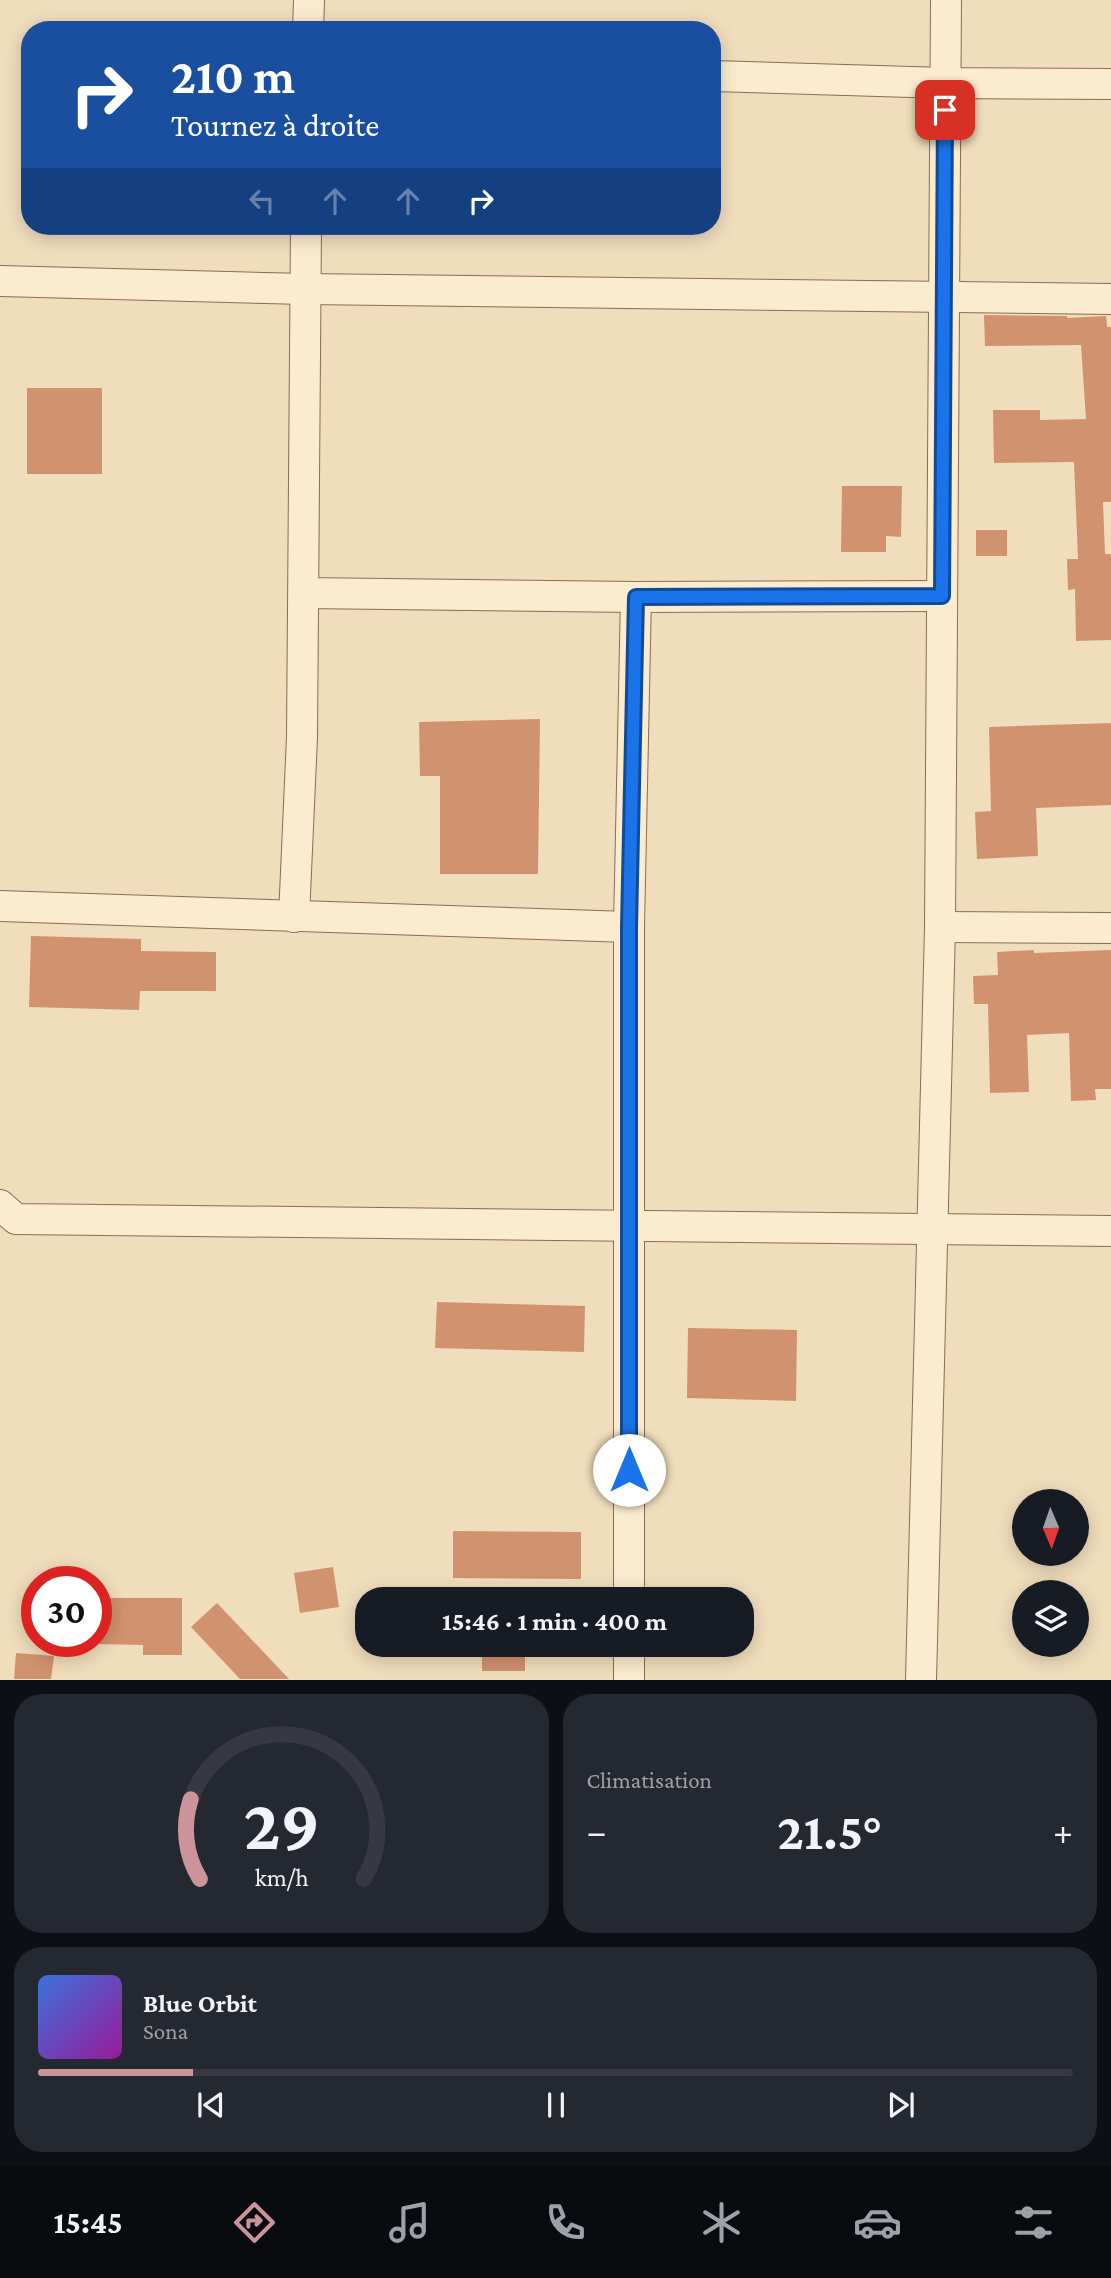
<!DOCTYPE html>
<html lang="fr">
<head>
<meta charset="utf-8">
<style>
  :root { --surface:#171b24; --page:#242831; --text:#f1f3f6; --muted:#9ea1a6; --line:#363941; --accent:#ca949a }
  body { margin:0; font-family:"Crimson Pro",serif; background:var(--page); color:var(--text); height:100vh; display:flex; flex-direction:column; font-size:26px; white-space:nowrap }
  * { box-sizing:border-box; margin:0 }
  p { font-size:23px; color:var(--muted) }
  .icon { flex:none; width:38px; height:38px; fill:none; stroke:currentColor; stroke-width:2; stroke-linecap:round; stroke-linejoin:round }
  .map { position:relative; height:1680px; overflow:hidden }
  .sheet { display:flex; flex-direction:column; gap:14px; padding:14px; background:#0d0f14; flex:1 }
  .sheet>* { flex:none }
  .banner { position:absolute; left:21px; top:21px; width:700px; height:214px; border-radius:28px; box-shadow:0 4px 18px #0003; background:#1a4fa0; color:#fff; overflow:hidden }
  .needle { width:46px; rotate:178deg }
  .fabs { position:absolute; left:1012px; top:1489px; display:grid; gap:14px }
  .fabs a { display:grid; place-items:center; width:77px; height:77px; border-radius:50%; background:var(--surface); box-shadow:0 4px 18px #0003; font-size:35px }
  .speed { position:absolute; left:21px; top:1566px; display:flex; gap:14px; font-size:35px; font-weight:700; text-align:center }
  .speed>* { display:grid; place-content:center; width:91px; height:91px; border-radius:50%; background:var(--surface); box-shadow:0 4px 18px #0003; line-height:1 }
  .speed .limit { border:10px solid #d22; background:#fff; color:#111 }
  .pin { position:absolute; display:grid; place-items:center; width:60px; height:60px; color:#fff; margin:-30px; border-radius:14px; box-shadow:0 4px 10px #0006 }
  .me { position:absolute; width:77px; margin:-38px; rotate:0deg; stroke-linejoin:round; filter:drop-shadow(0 0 5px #0008) }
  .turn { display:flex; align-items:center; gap:24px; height:147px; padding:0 35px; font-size:32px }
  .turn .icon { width:91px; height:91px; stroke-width:2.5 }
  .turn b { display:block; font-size:49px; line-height:60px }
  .lanes { display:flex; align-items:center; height:66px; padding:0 35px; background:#0003; justify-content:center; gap:35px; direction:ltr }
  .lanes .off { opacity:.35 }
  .big { font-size:52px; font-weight:700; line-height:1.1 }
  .sheet .widget { flex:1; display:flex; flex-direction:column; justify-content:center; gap:10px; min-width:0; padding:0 24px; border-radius:28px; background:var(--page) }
  .sheet .dial { align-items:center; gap:0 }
  .dial svg { height:182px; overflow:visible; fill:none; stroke:var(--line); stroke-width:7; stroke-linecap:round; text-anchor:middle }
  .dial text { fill:var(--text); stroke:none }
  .song { display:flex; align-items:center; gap:21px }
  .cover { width:84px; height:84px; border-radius:10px; background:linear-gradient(135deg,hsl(220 70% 55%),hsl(300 70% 35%)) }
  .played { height:7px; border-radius:4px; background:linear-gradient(90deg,var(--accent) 15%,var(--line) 15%) }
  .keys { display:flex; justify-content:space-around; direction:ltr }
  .heat { display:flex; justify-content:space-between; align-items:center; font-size:38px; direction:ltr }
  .sheet .tiles { flex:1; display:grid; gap:14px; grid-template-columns:1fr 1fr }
  .widget:last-child { grid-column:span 2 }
  .trip { position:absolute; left:355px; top:1587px; width:399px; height:70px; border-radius:28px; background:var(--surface); box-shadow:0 4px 18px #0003; font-weight:700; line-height:70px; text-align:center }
  .tab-bar { display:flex; height:112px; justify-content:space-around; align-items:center; background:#090b0e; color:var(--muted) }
  .tab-bar .icon { width:49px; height:49px }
  .tab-bar .selected { color:var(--accent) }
  .tab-bar b { font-size:32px; color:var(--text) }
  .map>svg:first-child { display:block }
</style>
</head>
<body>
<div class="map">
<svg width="1111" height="1680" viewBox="0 0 1111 1680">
  <rect width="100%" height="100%" fill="#f0ddbc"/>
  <g fill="#d1926f">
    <path d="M984 315 1067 316V318L1106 316 1107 327H1111V502H1103L1105 554H1111V640L1076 641 1075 589 1068 590 1067 559H1078L1074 462 994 463 993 410H1040V420L1086 419 1081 345 985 346Z"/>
    <rect x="27" y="388" width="75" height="86"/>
    <path d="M842 486H902L901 537 886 536V552H841Z"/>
    <rect x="976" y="530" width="31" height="26"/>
    <path d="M540 719 538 874H440V776H420L419 722Z"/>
    <path d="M1111 723V805L1036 808 1038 856 977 859 975 812 991 811 989 727Z"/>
    <path d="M31 936 141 939V951L216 952V991H140L139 1010 29 1007Z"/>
    <path d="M1034 950V953L1111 950V1089H1095L1096 1100 1071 1101 1069 1033 1027 1035 1029 1092 990 1093 988 1004H974L973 976 998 975 997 952Z"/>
    <path d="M437 1302 585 1306 584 1352 435 1348Z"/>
    <path d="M688 1328 797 1330 796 1401 687 1398Z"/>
    <path d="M453 1531 581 1532V1579L453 1578Z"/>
    <path d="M333 1567 339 1607 300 1613 294 1573Z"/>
    <path d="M96 1598H182V1655H143V1645L96 1644Z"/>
    <path d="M217 1603 289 1679H240L191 1627Z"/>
    <rect x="482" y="1645" width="43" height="26"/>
    <path d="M16 1653 54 1656 51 1679H14Z"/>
  </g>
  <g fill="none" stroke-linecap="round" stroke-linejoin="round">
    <g stroke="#886d55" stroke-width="32">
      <g id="minor">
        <path d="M308 30 309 0"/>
        <path d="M712 76 945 83 1111 84"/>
        <path d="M0 281 305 289 1111 299"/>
        <path d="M304 593 636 597 942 596"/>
        <path d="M0 906 629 927"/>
        <path d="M294 917 302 737 306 226"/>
        <path d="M940 927 1111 928"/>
        <path d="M0 1205 16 1219 1111 1231"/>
        <path d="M629 1600V927L636 597"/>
        <path d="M629 1680V1645"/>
        <path d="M921 1680 940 927 946 0"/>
      </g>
    </g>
    <use href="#minor" stroke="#fbebcf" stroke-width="30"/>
  </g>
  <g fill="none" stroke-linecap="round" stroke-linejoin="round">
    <g stroke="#114b97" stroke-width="18">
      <path id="route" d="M629 1470V927L636 597 942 596 945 110"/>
    </g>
    <use href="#route" stroke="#1a73e8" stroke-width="12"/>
  </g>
</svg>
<div class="fabs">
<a><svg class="needle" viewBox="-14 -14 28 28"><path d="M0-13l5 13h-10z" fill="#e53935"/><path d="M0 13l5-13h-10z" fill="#9ea1a6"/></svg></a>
<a><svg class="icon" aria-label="layers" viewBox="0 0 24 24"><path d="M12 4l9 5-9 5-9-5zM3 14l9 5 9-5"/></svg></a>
</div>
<div class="speed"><div class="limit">30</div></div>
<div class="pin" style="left:945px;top:110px;background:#d93025"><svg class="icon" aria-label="arrive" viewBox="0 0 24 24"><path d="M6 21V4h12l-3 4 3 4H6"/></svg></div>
<svg class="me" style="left:629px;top:1470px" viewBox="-20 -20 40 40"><circle r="19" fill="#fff"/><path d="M0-13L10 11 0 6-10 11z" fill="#1a73e8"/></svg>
<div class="trip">15:46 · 1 min · 400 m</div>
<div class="banner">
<div class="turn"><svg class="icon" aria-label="right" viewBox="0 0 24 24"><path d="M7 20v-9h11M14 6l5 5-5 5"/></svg><div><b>210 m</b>Tournez à droite</div></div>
<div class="lanes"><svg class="icon off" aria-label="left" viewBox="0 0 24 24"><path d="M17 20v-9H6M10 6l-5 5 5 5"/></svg><svg class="icon off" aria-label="ahead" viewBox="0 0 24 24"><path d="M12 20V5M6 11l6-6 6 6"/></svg><svg class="icon off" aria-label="ahead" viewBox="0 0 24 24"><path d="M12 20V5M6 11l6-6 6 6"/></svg><svg class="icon" aria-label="right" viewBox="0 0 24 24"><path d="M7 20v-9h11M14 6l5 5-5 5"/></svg></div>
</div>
</div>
<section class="sheet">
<div class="tiles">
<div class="widget dial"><svg viewBox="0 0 100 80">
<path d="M14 69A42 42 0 1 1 86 69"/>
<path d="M14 69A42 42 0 0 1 10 34" stroke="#ca949a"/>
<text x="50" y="56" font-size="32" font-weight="700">29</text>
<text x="50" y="72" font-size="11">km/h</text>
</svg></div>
<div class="widget"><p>Climatisation</p>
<div class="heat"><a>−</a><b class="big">21.5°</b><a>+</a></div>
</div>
<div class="widget">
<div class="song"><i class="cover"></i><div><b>Blue Orbit</b><p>Sona</p></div></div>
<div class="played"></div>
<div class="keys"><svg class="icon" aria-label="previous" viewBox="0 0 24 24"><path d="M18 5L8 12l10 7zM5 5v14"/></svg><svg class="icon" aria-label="pause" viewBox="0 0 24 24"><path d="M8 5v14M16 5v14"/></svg><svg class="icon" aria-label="next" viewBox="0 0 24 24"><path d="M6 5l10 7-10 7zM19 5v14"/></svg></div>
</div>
</div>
</section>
<nav class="tab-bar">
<b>15:45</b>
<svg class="icon selected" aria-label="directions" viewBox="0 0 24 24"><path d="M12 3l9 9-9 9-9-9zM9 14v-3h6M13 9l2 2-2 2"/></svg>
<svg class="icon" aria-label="music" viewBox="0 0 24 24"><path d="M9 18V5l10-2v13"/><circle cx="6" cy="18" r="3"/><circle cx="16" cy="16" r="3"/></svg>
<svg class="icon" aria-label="phone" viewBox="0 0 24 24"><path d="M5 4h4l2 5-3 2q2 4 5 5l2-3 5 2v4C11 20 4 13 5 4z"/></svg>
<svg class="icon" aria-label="climate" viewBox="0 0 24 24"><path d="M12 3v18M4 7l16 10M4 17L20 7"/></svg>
<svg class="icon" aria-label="car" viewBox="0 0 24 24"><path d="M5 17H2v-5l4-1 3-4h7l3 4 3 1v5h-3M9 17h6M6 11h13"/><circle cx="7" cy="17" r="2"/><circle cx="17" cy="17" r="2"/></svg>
<svg class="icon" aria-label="filters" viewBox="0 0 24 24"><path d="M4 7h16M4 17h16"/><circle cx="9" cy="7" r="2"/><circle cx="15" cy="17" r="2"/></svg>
</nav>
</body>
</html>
